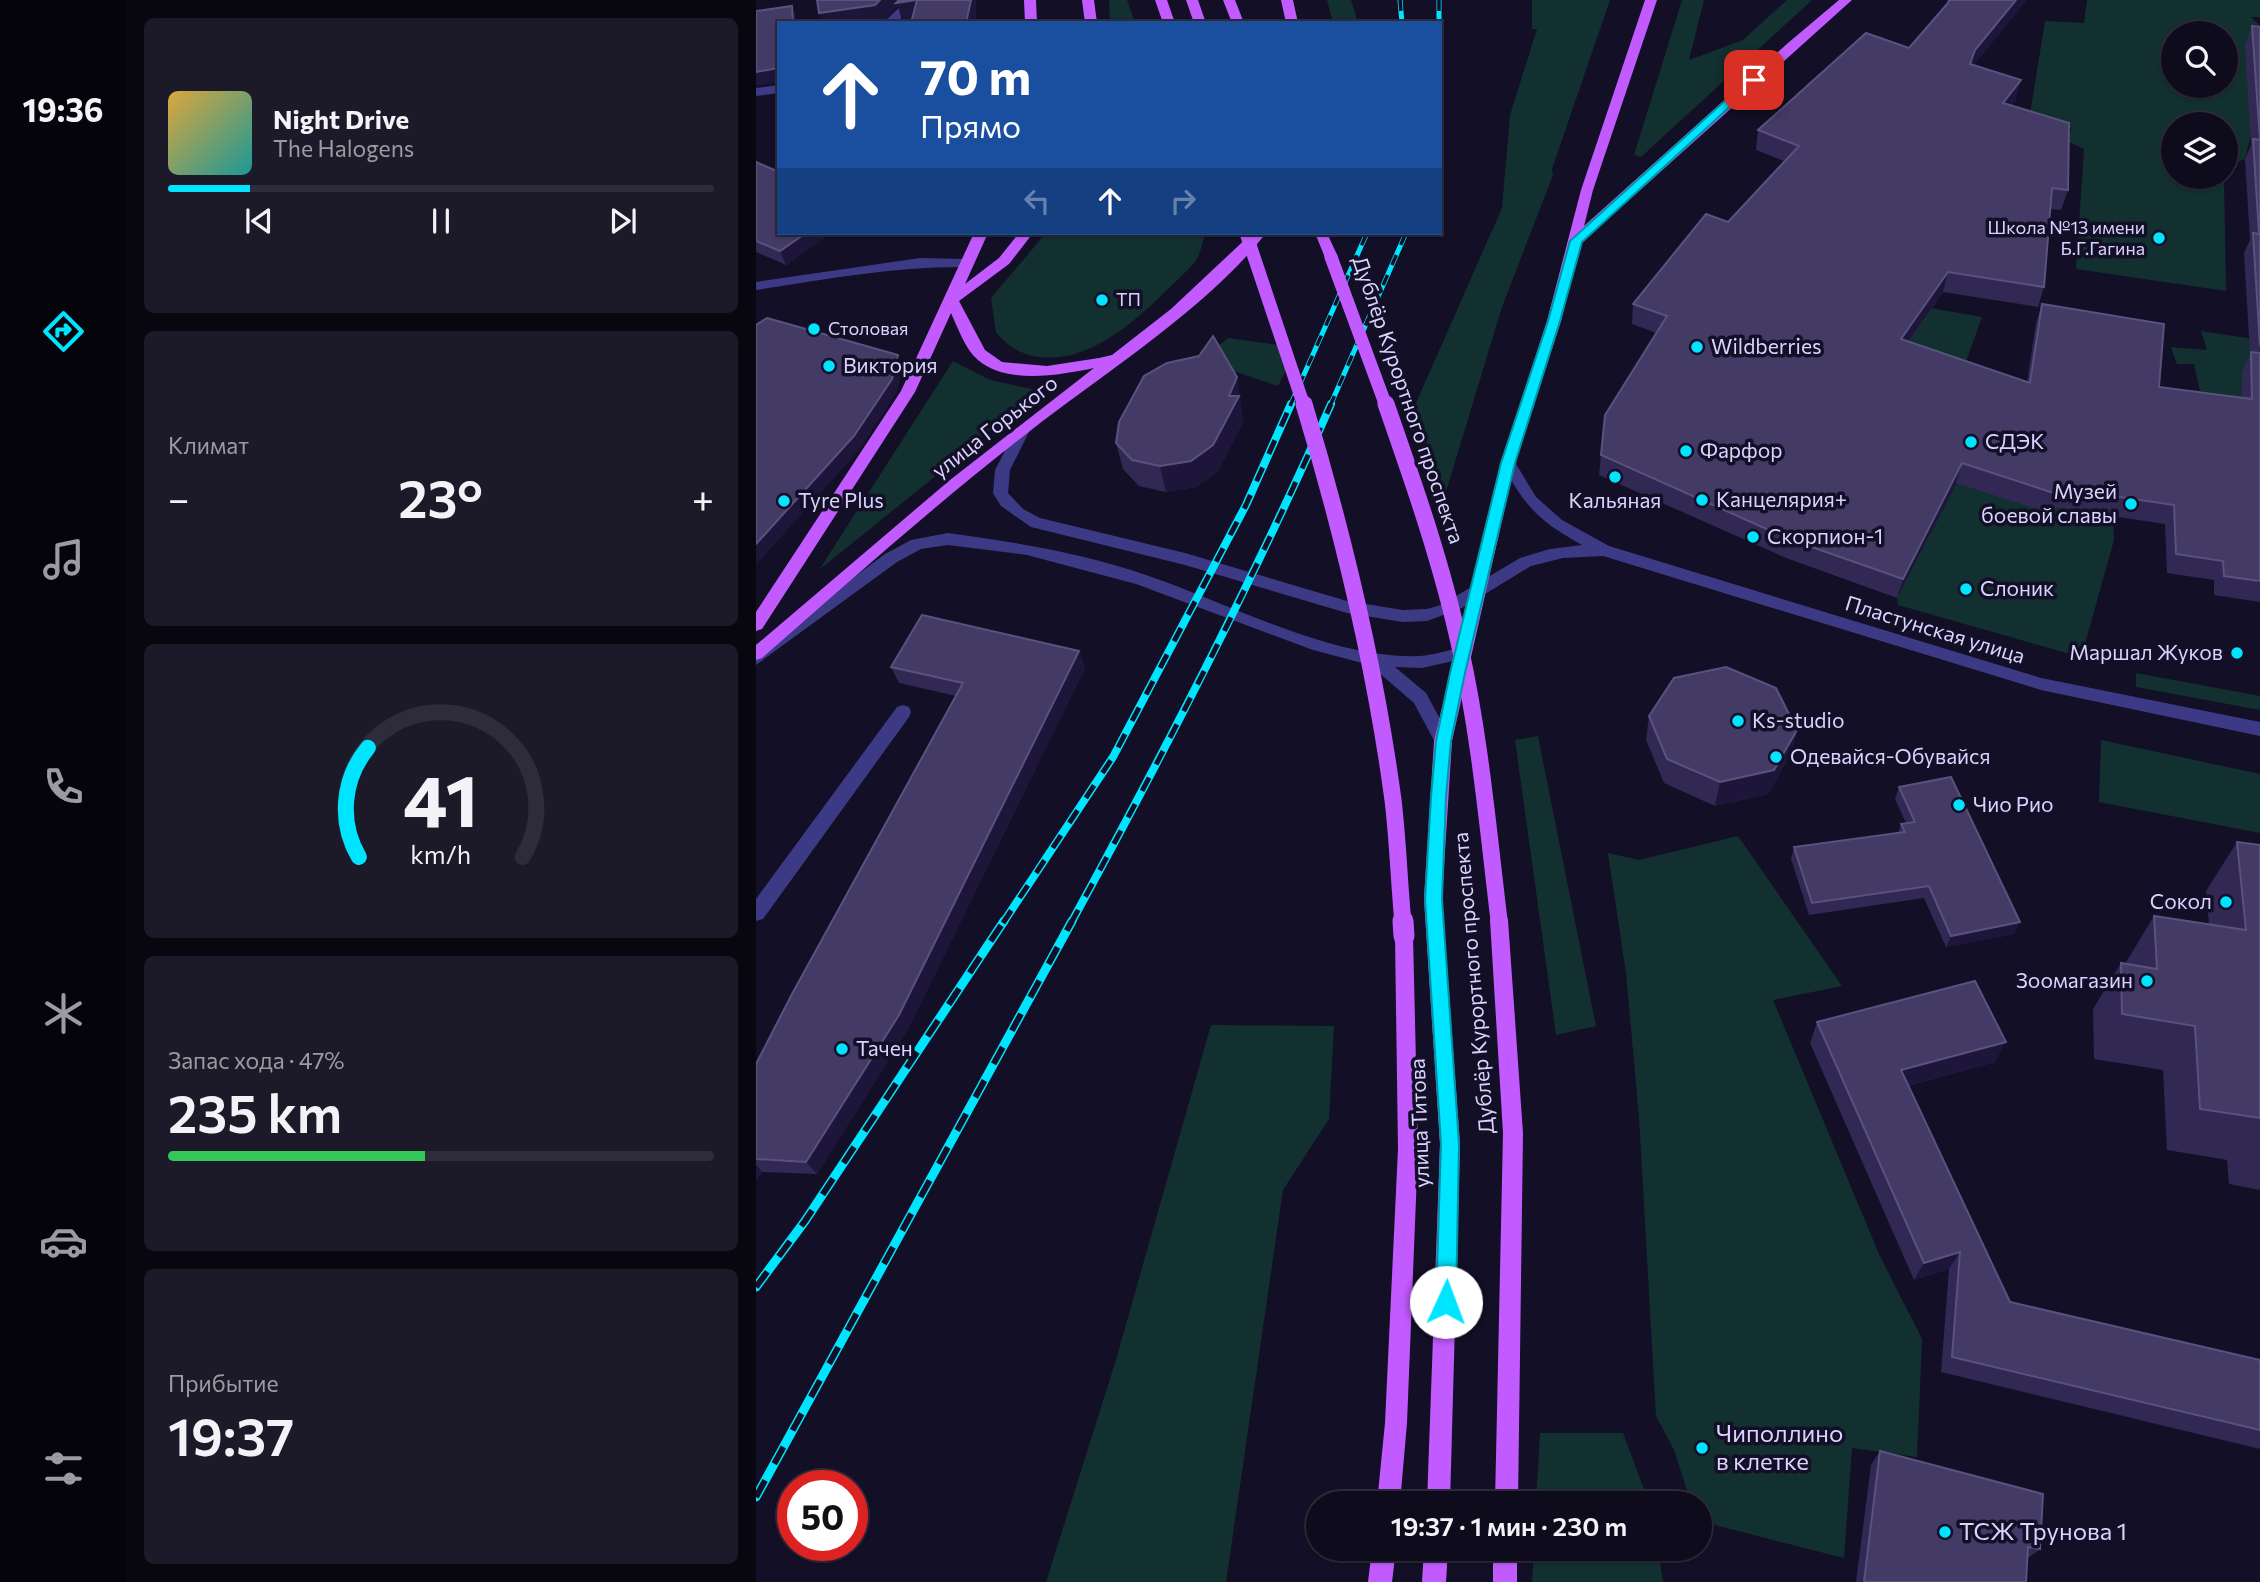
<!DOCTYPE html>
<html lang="ru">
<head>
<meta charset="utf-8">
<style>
  :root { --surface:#0e0b1c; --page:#1c1929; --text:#f1f3f6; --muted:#9b9ba3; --line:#2e2b3b; --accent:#00e5ff }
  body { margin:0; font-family:Commissioner,sans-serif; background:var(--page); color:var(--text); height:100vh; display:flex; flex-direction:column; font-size:26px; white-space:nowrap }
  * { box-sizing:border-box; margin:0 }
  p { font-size:23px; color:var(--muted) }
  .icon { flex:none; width:38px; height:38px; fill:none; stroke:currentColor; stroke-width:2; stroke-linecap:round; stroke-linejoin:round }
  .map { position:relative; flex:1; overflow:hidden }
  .side { display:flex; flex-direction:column; gap:18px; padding:18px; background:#08060f; width:630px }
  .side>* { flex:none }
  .hud { position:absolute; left:21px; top:21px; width:665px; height:214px; border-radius:0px; box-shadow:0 2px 5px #0004,0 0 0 2px var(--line); background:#1a4fa0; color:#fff; overflow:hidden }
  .controls { position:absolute; left:1405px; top:21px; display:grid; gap:14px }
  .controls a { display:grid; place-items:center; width:77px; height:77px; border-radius:50%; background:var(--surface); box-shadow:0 2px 5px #0004,0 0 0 2px var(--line); font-size:35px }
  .speed { position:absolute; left:21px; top:1470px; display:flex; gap:14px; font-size:35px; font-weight:700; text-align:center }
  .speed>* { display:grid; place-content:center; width:91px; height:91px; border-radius:50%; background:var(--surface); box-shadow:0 2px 5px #0004,0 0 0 2px var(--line); line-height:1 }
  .speed .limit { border:10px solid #d22; background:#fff; color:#111 }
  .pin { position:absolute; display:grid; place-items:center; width:60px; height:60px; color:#fff; margin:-30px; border-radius:14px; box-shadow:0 4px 10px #0006 }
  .me { position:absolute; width:77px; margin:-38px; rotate:2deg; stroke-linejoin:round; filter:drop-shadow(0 0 5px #0008) }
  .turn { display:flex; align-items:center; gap:24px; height:147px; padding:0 28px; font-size:32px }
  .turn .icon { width:91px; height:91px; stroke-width:2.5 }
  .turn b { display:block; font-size:49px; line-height:60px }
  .lanes { display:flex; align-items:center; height:66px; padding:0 28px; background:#0003; justify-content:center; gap:35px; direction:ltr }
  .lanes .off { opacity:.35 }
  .big { font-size:52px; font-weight:600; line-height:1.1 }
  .side .widget { flex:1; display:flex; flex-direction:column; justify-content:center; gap:10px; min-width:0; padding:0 24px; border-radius:10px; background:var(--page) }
  .side .dial { align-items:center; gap:0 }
  .dial svg { height:182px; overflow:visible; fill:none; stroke:var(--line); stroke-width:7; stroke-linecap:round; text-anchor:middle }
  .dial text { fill:var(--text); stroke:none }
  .song { display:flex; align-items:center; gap:21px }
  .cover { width:84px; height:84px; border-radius:10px; background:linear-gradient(135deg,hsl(40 70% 55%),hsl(180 70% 35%)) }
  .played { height:7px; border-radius:4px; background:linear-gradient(90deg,var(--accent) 15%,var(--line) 15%) }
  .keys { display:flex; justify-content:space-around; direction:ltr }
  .heat { display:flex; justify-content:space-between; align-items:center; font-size:38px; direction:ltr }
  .charge { height:10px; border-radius:5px; background:linear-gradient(90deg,#34c759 47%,var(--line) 0) }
  .trip { position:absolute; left:550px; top:1491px; width:406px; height:70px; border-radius:35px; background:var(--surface); box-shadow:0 2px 5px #0004,0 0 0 2px var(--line); font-weight:600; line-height:70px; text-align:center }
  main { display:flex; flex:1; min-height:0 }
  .tab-bar { display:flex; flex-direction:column; width:126px; justify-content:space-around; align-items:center; background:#06040b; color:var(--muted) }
  .tab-bar .icon { width:49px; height:49px }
  .tab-bar .active { color:var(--accent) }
  .tab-bar b { font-size:32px; color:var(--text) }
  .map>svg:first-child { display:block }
</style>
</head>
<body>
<main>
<nav class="tab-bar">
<b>19:36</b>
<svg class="icon active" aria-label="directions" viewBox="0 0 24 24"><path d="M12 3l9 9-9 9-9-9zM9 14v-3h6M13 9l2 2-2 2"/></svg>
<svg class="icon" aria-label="music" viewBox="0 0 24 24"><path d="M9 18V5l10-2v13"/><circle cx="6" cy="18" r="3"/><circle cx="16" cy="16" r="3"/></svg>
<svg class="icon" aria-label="phone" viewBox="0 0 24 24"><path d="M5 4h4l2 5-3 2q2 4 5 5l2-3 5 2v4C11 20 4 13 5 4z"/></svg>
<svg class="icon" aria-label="climate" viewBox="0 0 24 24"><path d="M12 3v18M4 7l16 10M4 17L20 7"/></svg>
<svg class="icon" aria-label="car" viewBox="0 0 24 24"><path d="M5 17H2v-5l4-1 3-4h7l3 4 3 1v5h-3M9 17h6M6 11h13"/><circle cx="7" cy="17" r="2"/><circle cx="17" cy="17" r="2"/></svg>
<svg class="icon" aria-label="filters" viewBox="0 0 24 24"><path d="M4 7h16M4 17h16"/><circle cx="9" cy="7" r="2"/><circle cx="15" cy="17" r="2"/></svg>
</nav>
<section class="side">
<div class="widget">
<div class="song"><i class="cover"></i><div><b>Night Drive</b><p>The Halogens</p></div></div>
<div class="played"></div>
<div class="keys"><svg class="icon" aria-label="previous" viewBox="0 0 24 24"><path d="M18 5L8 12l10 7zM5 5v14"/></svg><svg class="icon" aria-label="pause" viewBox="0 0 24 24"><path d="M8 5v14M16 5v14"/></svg><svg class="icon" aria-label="next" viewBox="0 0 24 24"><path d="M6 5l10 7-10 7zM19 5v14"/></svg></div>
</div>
<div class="widget"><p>Климат</p>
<div class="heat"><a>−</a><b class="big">23°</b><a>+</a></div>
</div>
<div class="widget dial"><svg viewBox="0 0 100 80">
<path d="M14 69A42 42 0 1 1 86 69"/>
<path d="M14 69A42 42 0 0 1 18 21" stroke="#00e5ff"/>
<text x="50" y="56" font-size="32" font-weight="700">41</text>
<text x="50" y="72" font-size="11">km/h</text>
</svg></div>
<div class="widget"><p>Запас хода · 47%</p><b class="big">235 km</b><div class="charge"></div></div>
<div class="widget"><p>Прибытие</p><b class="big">19:37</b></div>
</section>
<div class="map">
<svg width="1504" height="1582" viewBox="0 0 1504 1582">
  <rect width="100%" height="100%" fill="#130f26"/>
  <g fill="#12302f" fill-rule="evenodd">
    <path d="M353 0H371L379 23H354Z"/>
    <path d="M571 0H595L602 23H577Z"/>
    <path d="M776 0H854L796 169 797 175 746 307 686 505 652 421 746 208 754 115 781 29H776Z"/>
    <path d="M926 0H948L933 60 987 40 1031 0H1056L885 157 878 155Z"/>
    <path d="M1331 0H1504V17H1495L1504 26C1504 69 1501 118 1489 159L1470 166V124H1418V177H1468L1470 291 1320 269 1328 149 1313 142 1315 128 1273 120 1289 21 1328 23ZM1418 33H1470V86H1418Z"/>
    <path d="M290 233H449C447 241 445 251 441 259 435 268 423 278 415 286 380 321 325 372 270 354 257 350 249 342 240 333L235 298Z"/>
    <path d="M1140 302 1226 317 1203 381 1115 351Z"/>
    <path d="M1445 331 1504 340V400L1444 391 1438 364H1421L1415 347 1451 350Z"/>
    <path d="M472 338 530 346 537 357 522 386 445 360Z"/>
    <path d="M197 361 234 380 285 391 63 570Z"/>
    <path d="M1323 449 1357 516 1358 540 1327 651 1328 658 1142 605 1141 598 1201 482Z"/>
    <path d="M1380 673 1504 696V710L1380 687Z"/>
    <path d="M782 736 840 1026 800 1035 759 740Z"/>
    <path d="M1345 740 1504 774V833L1343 802Z"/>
    <path d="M982 836 1086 986 1017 1000 1123 1254 1166 1339 1161 1457 1096 1448 1088 1558 943 1521V1503H935L918 1450 900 1416 883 1117 870 973 852 853 883 860Z"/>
    <path d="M455 1025 578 1026 573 1119 527 1190 470 1582H290L359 1363Z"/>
    <path d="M784 1433H867L893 1503H780Z"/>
    <path d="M778 1549H902L907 1582H776Z"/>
  </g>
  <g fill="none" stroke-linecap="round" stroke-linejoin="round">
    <g fill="#3d3a85" fill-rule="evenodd">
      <path d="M151 0H164L140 23H127Z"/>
      <path d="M23 85V93L0 96V88Z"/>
      <path d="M164 258 212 259 219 263 212 267C140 266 71 279 0 290V282Z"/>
      <path d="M268 423 275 428 254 470 252 493 267 509 284 518 429 553 591 601 647 610 671 609 685 605 764 558 794 549 826 545C780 519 771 508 745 463L752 458 757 459 780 497 806 520 853 546 1285 678 1504 722V736L1285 690 847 556 807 558 775 566 706 608 671 621 647 622 591 613 429 565 275 527 245 506 237 493 239 470 261 428Z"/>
      <path d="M192 533C259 542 326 553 390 575 473 603 576 660 664 656 678 655 693 650 706 647L712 649 714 653 712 657 706 659 666 668 639 667 670 693 696 741 693 746H681L658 703 614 665 557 650 380 584 271 555 192 545 165 549 141 562 0 665V650L129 554 155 540Z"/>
      <path d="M147 705 153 707 155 712 153 717 7 919 0 921V899L141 707Z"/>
    </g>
    <g fill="#c25bff" fill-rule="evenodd">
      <path d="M268 0H280L281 23H269Z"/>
      <path d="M326 0H338L341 23H329Z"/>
      <path d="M399 0H411L419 23H407Z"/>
      <path d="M430 0H442L450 23H438Z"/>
      <path d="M467 0H479L488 23H476Z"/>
      <path d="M525 0H537L542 23H530Z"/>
      <path d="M889 0H901L837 190 828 226 1032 43 1083 0H1096L824 244 805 321 759 463 696 741 686 899 704 1144 694 1503H671L684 1144 668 899 678 741 745 463 791 321 825 190Z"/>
      <path d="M218 233H232L209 284 243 258 263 233H277L253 264 203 301 229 350 246 362 291 366 343 358 356 355 415 309 496 233H510C453 307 348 373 274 431 181 503 94 581 6 658L0 660V645L194 480 338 368C304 375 251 385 222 360 209 349 202 328 195 313L159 392 6 629 0 631V612L145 391Z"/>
      <path d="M559 233H571L582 257 580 260H570Z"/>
      <path d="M743 912 750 914 752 920 767 1133 762 1503H739L747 1133 734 920 736 914Z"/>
      <path d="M648 928 655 930 657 936 662 1149 651 1423 644 1503H621L629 1423 642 1149 639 936 641 930Z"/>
      <path d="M616 1549H640L636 1582H612Z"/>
      <path d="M668 1549H692L690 1582H666Z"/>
      <rect x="737" y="1549" width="24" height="33"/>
    </g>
    <g stroke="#00e5ff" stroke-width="5">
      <g id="rail-far2">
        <path d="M644 0 646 23"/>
        <path d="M683 0V23"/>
        <path d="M534 406 611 233"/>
        <path d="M574 406 650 233"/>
      </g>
    </g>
    <g stroke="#00e5ff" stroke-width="8">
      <g id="rail-far1">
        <path d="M247 923 357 757 490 505 535 404"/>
        <path d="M315 923C408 753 497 581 575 404"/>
      </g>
    </g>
    <g stroke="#00e5ff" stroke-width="9">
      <g id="rail">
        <path d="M0 1287 49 1221 248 921"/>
        <path d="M0 1497 316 921"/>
      </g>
    </g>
    <use href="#rail-far2" stroke="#130f26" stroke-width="3.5" stroke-dasharray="11" stroke-linecap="butt"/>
    <use href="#rail-far1" stroke="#130f26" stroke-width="5" stroke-dasharray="15" stroke-linecap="butt"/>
    <use href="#rail" stroke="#130f26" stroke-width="6" stroke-dasharray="19" stroke-linecap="butt"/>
    <g stroke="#c25bff" stroke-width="13">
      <path d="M490 233 548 406"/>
      <path d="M575 257 630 406"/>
    </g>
    <g stroke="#c25bff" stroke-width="17">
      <path d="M548 404C587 533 619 666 637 800 642 841 643 882 647 923"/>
      <path d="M630 404C658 484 686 564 704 647 724 737 732 829 743 920"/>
    </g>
    <path stroke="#c25bff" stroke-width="21" d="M647 921 648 936"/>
  </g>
  <g fill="#312854">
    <path d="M1496 26 1504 27V602L1458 595V580L1411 573 1409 524 1296 507 1293 513 1200 483 1141 598 1030 558 843 475 845 455 900 333 876 324 877 304 972 222 1028 161 1000 150 1002 130 1153 48 1218 65 1260 100 1256 105 1312 190 1305 210 1294 209 1288 287 1282 307 1187 292 1153 342 1271 382 1280 323 1286 304 1403 387 1486 398V372L1494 354 1488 253 1494 240 1489 159 1495 145 1489 46Z"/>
    <path d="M0 162 23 233H75L30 265 0 252Z"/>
    <path d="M481 377 487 422 462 471 440 487 410 492 383 486 367 469 360 443Z"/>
    <path d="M323 651 329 668 152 1029 61 1174 6 1172 0 1181V1064L200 696 143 683 135 667Z"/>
    <path d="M893 716 1041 730 1035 754 1012 794 959 806 908 783 890 740Z"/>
    <path d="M1143 787 1258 934 1190 947 1168 898 1053 915 1035 859 1038 847 1142 833 1145 824 1150 823 1139 799Z"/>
    <path d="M1481 842 1504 845V1190L1473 1184 1471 1160 1411 1150 1407 1070 1338 1059 1337 1009 1365 963 1369 964 1398 916 1453 924 1450 891Z"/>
    <path d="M1061 1022 1239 1062 1152 1086 1254 1302 1504 1360V1449L1185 1372 1193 1269 1158 1280 1054 1043Z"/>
    <path d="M1124 1451 1284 1549 1271 1559 1270 1582H1100L1115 1465Z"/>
  </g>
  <g fill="#1d163a">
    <path d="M124 0H161L166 18 146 21 142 6 126 23H66L63 13Z"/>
    <path d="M215 0H220V21L219 23H210Z"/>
    <path d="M1260 0H1271L1214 70V64L1219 50Z"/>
    <path d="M36 6 41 19V23H37Z"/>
    <path d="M23 68V82L0 86V72Z"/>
    <path d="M1265 80 1260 100 1242 122 1247 103Z"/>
    <path d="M50 233H75L30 265 24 251Z"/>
    <path d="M1192 272 1187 292 1140 359 1145 339Z"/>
    <path d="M142 355 147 369 141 392 104 449 0 565V544Z"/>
    <path d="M481 377 487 422 462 471 440 487 410 492 404 466 473 396Z"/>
    <path d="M1206 463 1200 483 1141 598 1147 579Z"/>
    <path d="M323 651 329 668 152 1029 61 1174 50 1162Z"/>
    <path d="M1041 730 1035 754 1012 794 959 806 964 782Z"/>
    <path d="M1264 922 1258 934 1190 947 1195 936Z"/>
    <path d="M1250 1042 1239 1062 1136 1090 1145 1070Z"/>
    <path d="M0 1165 6 1172 0 1181Z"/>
    <path d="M1204 1252 1193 1269 1158 1280 1168 1263Z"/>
  </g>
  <g fill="#433a66" stroke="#5a527e" stroke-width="2">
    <path d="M61 0H124L119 5 63 13Z"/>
    <path d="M143 0H160L140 3Z"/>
    <path d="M161 0H215L210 23H155Z"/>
    <path d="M1193 0H1260L1219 50 1214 64 1265 80 1247 103 1313 123 1312 190 1296 188 1288 287 1192 272 1145 339 1274 383 1286 304 1408 324 1403 387 1496 399 1495 352 1504 353V581L1468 576 1467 561 1420 554 1418 505 1304 488 1301 494 1206 463 1147 579 1033 539 845 455 849 415 911 316 877 304 950 214 972 222 1043 146 1002 130 1110 33 1153 48 1192 3Z"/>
    <path d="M36 6 37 23H23V68L0 72V11Z"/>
    <path d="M1496 26 1504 27V346L1497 233 1503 234 1497 139 1504 140Z"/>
    <path d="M0 162 23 172V233H50L24 251 0 241Z"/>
    <path d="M11 318 142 355 136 379 98 436 0 544V325Z"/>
    <path d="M457 336 481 377 473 396H483L457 445 435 461 404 466 376 460 360 443 363 422 388 376 411 363 443 356Z"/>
    <path d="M166 615 323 651 143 1015 50 1162 0 1159V1064L36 994 207 683 135 667Z"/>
    <path d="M970 667 1020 688 1041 730 1018 770 964 782 911 759 893 716 918 678Z"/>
    <path d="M1195 777 1264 922 1195 936 1173 886 1056 903 1038 847 1149 832 1145 824 1159 822 1143 787Z"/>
    <path d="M1481 842 1504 845V1118L1444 1109 1439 1026 1366 1014 1365 963 1401 969 1398 916 1490 930Z"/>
    <path d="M1219 981 1250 1042 1145 1070 1254 1302 1504 1360V1430L1196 1357 1204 1252 1168 1263 1061 1022Z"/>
    <path d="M1124 1451 1287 1494 1284 1549 1272 1547 1270 1582H1108Z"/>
  </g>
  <path fill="#00e5ff" stroke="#0095a6" stroke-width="2" d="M994 78 1003 80 826 242 804 321 759 463 709 673 695 741 690 797 686 899 703 1144 700 1302 697 1309 690 1312 683 1309 680 1302 685 1144 669 899 675 797 680 741 694 673 745 463 792 321 814 241Z"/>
  <g fill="#00e5ff" stroke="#130f26" stroke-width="2.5">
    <circle cx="1403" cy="238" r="7"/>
    <circle cx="346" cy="300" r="7"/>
    <circle cx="58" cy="329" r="7"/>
    <circle cx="941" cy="347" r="7"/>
    <circle cx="73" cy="366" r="7"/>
    <circle cx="1215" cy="442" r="7"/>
    <circle cx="930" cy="451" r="7"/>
    <circle cx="859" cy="477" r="7"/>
    <circle cx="946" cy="500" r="7"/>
    <circle cx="28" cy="501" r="7"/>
    <circle cx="1375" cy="504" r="7"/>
    <circle cx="997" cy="537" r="7"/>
    <circle cx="1210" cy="589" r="7"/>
    <circle cx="1481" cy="653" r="7"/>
    <circle cx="982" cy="721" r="7"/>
    <circle cx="1020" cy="757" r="7"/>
    <circle cx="1203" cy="805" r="7"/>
    <circle cx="1470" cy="902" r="7"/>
    <circle cx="1391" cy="981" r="7"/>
    <circle cx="86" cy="1049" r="7"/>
    <circle cx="946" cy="1448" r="7"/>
    <circle cx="1189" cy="1532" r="7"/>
  </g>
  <g text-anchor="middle" stroke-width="7" stroke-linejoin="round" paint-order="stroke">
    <g font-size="18" fill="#d9d4ff" stroke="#130f26" text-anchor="start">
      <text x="1389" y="234" text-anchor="end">Школа №13 имени<tspan x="1389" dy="21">Б.Г.Гагина</tspan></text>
      <text x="360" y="306">ТП</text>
      <text x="72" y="335">Столовая</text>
    </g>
    <g font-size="21" fill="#d9d4ff" stroke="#130f26" text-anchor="start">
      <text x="955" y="354">Wildberries</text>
      <text x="87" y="373">Виктория</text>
      <text x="1229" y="449">СДЭК</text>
      <text x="944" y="458">Фарфор</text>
      <text x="1361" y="499" text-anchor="end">Музей<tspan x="1361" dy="24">боевой славы</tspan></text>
      <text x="960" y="507">Канцелярия+</text>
      <text x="42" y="508">Tyre Plus</text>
      <text x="859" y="508" text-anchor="middle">Кальяная</text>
      <text x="1011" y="544">Скорпион-1</text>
      <text x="1224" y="596">Слоник</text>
      <text x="1467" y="660" text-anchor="end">Маршал Жуков</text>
      <text x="996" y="728">Ks-studio</text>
      <text x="1034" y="764">Одевайся-Обувайся</text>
      <text x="1217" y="812">Чио Рио</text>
      <text x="1456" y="909" text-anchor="end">Сокол</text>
      <text x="1377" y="988" text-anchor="end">Зоомагазин</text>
      <text x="100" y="1056">Тачен</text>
    </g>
    <g font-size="21" fill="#d9d4ff" stroke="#130f26">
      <text transform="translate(652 400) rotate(71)" y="7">Дублёр Курортного проспекта</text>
      <text transform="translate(239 427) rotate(-38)" y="7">улица Горького</text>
      <text transform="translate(1179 630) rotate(17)" y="7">Пластунская улица</text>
      <text transform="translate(718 983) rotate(-95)" y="7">Дублёр Курортного проспекта</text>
      <text transform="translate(664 1123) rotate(-92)" y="7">улица Титова</text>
    </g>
    <g font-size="24" fill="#d9d4ff" stroke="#130f26" text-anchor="start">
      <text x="960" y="1442">Чиполлино<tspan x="960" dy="28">в клетке</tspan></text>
      <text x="1203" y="1540">ТСЖ Трунова 1</text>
    </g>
  </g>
</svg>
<div class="controls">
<a><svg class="icon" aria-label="search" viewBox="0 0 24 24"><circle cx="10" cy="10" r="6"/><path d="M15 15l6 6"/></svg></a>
<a><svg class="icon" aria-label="layers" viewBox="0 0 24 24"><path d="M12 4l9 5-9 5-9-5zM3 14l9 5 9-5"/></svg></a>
</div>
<div class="speed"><div class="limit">50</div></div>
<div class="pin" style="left:998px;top:80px;background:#d93025"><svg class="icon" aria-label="arrive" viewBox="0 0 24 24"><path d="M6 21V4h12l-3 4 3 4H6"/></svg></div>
<svg class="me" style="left:690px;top:1302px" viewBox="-20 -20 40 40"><circle r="19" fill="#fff"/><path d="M0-13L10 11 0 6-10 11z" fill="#00e5ff"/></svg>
<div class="trip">19:37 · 1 мин · 230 m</div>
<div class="hud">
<div class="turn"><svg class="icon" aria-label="ahead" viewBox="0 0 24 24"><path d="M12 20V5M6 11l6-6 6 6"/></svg><div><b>70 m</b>Прямо</div></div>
<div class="lanes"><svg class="icon off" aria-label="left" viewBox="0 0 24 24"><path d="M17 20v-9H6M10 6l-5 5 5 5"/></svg><svg class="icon" aria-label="ahead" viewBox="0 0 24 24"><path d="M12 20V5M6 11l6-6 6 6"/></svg><svg class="icon off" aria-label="right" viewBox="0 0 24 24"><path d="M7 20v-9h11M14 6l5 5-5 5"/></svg></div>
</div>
</div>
</main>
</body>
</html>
